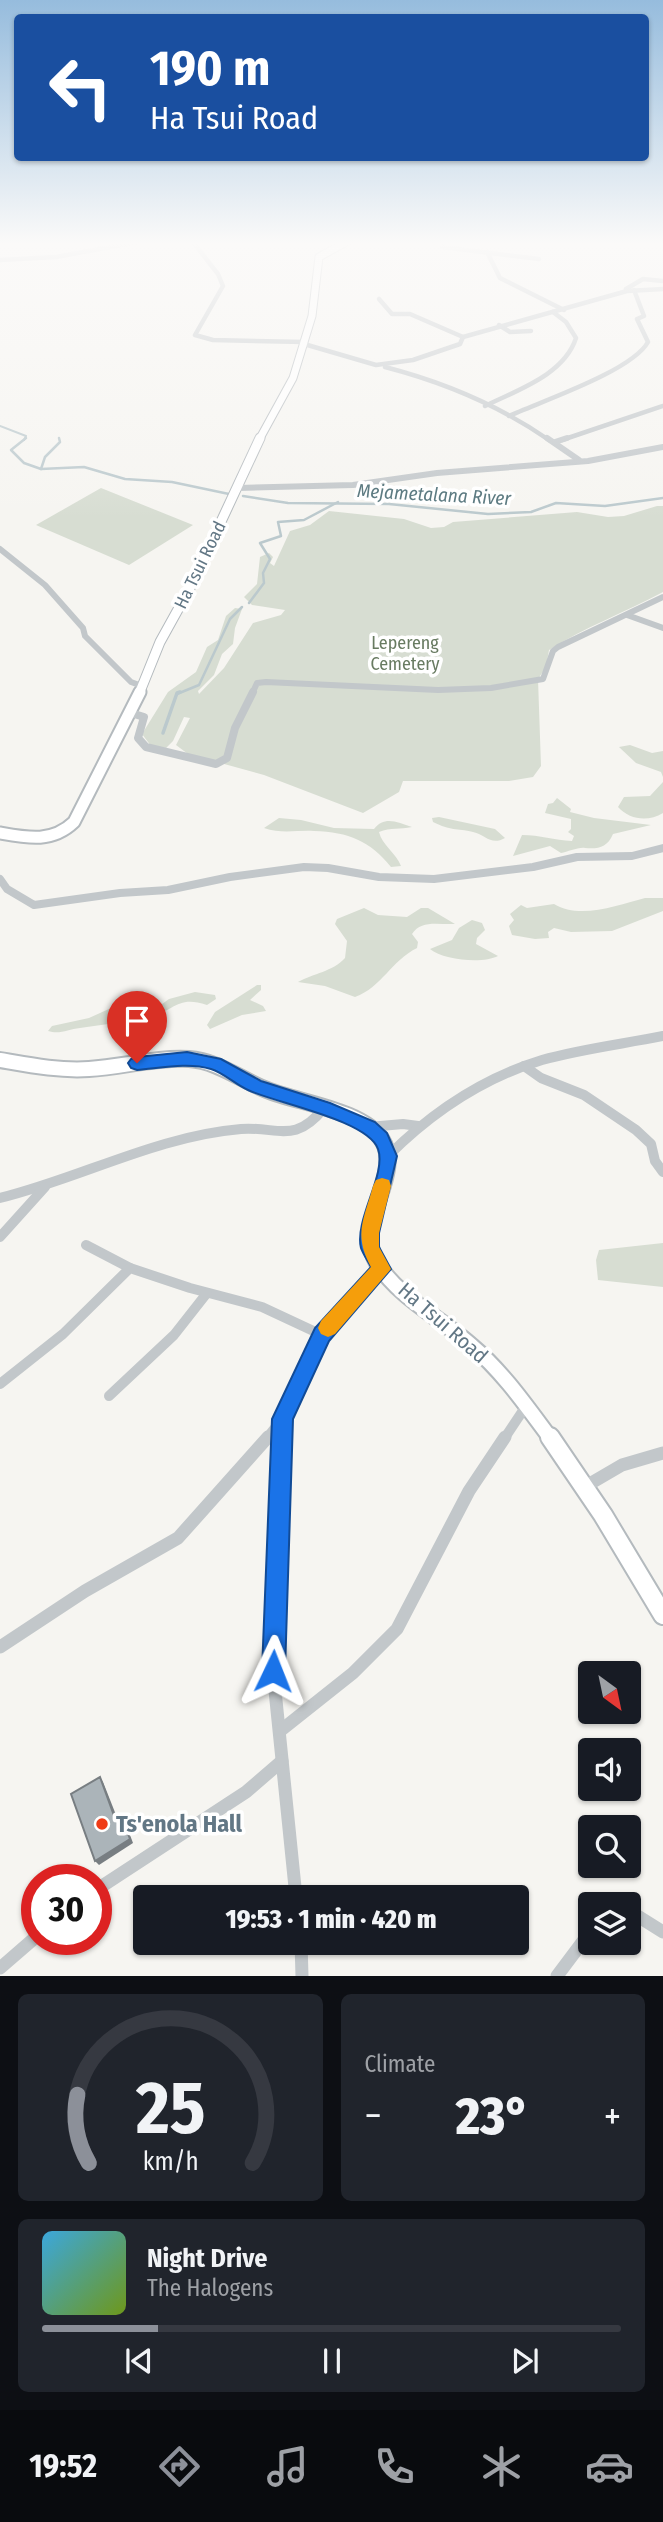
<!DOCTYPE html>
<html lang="en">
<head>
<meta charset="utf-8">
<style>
  :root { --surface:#171b24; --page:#20242c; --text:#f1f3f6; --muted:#9ea1a6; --line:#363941; --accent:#8c9099 }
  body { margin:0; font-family:"Fira Sans Condensed",sans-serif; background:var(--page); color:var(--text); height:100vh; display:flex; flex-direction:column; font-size:26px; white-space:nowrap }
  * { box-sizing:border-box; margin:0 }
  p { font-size:23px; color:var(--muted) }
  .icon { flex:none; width:38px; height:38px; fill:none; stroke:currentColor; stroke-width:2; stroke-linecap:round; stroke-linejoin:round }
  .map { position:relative; height:1976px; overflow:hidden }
  .panel { display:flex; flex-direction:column; gap:18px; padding:18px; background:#0d0f14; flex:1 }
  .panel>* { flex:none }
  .hud { position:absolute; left:14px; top:14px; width:635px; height:147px; border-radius:7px; box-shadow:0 2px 5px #0004; background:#1a4fa0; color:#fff; overflow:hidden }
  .needle { width:46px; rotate:147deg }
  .controls { position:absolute; left:578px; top:1661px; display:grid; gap:14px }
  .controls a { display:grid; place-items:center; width:63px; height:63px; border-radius:7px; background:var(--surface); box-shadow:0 2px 5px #0004; font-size:35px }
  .speed { position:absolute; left:21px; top:1864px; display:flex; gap:14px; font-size:35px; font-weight:700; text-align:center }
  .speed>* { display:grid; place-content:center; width:91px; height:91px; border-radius:50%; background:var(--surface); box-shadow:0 2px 5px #0004; line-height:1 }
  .speed .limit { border:10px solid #d22; background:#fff; color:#111 }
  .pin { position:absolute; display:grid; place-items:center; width:60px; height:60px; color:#fff; margin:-72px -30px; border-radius:50% 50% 50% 0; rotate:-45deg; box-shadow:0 0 7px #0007 }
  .pin .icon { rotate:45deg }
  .me { position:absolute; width:77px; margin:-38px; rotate:2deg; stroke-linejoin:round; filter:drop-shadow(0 0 5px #0008) }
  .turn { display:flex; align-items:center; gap:24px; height:147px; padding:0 21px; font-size:32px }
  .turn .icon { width:91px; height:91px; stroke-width:2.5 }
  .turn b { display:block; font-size:49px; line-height:60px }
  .big { font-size:52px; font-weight:800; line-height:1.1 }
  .panel .card { flex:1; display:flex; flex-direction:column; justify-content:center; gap:10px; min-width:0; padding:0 24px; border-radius:10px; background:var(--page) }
  .panel .dial { align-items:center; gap:0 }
  .dial svg { height:182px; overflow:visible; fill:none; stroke:var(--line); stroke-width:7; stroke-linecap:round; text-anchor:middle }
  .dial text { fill:var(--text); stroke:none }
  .song { display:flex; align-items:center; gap:21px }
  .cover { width:84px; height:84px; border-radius:10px; background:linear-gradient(135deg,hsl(200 70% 55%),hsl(80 70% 35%)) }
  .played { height:7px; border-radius:4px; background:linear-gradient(90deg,var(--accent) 20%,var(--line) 20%) }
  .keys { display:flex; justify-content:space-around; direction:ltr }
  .heat { display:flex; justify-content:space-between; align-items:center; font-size:38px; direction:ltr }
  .panel .tiles { flex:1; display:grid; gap:18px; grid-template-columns:1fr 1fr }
  .card:last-child { grid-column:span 2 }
  .trip { position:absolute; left:133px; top:1885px; width:396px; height:70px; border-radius:7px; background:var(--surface); box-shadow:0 2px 5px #0004; font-weight:800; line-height:70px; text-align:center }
  .menu { display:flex; height:112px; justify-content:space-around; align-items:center; background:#090b0e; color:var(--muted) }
  .menu .icon { width:49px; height:49px }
  .menu .active { color:var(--accent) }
  .menu b { font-size:32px; color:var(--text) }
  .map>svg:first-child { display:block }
</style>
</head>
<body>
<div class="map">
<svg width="663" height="1976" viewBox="0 0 663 1976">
  <rect width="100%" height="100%" fill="#f6f5f1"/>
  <g fill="#d7ddd2">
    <path d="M101 488 193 525 129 565 36 525Z"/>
    <path d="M657 506H663V592C626 612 585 627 549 650L546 667 538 679 541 766 533 777 509 781H403L399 792 363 813 264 775 188 754 176 745 190 718 184 717 173 741 166 748 151 746 142 734 168 692 196 672 207 647 218 640 226 616 235 608 242 609 235 628 233 644 222 654 214 675 198 691 199 694 224 668 253 623 281 615 285 610 252 605 244 597 257 584 260 557 269 553 273 557 270 563 274 566 290 531 310 525 329 511 404 519 431 528 444 527 453 522 577 512 608 517 624 516Z"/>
    <path d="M630 745 652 753 663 751V777L661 772 636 763 619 747Z"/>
    <path d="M663 782V813C648 822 630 820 618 807L624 797 650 796Z"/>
    <path d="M557 798 571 809 570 812 594 818 651 825 613 834C607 848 598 849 585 848 578 847 568 852 561 853L550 846 513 856 522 835C540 835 554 840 572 841L574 836 568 832 571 829V819L545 813 548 804 553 803Z"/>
    <path d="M439 817 495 829 505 838C491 846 486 835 473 832 456 828 451 831 433 822L432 818Z"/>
    <path d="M279 818 301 820 334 828 374 829C385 815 398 823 412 827 400 830 391 827 379 832 382 845 396 853 401 866L391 867C370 841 349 832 314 831 297 830 281 834 264 828Z"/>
    <path d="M645 898H663V911L612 931 571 932 554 928 548 932 549 938 535 939 512 935 509 926 514 920 510 914 521 905 527 908 554 904C580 920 618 905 645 898Z"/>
    <path d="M364 908 378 915 407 917 421 908H428L455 924C440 925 421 919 412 934L418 942 417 948C391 961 382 987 355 997L325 986 298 982C314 973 332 972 345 958L347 941 335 924 337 919Z"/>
    <path d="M472 920 482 923 485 930 477 938 476 944 498 956C483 964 443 960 430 949L452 940 459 928Z"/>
    <path d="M257 985H261V990L250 1000 263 1006 266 1011 242 1015 210 1029 207 1025 215 1012Z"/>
    <path d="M195 992 215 995 216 999 207 1005C178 995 175 1010 150 1017 128 1023 103 1024 80 1028 68 1029 60 1035 48 1031L52 1026 89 1018 111 1008 158 1007 169 999Z"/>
    <path d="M663 1243V1287L598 1280 596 1260 599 1250Z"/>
  </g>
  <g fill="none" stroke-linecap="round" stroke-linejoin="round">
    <path stroke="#bbc9cd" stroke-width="2" d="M0 426 26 436 24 440"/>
    <g stroke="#bbc9cd" stroke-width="2.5">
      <path d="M26 438 11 450 24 463 41 469 84 467 125 479 172 482 229 494"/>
      <path d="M41 469 45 457 60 442 59 438"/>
      <path d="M243 496 288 503 389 504 488 514 531 512 556 503 605 506 663 498"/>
      <path d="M249 603 264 583 263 573 270 559 260 543 281 536 278 522 304 520 338 502"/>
      <path d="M177 694 199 685 230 619 242 607"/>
    </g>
    <path stroke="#bbc9cd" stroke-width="3.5" d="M163 733 177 693 180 692"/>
    <g stroke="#b4babe" stroke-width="9">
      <path id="secondary-far4" d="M259 440 293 378 312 316 319 257 348 241"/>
    </g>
    <g stroke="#b4babe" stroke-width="11">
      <path id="secondary-far3" d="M139 694 160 642 191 586 260 438"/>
    </g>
    <g stroke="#b4babe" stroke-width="15">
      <path id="secondary-far2" d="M0 833C28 838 52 843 74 822L140 692"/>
    </g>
    <g stroke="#b4babe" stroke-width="18">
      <path id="secondary-far1" d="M0 1060C29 1065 59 1071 89 1069 123 1067 156 1057 189 1059 218 1061 241 1080 267 1090 299 1103 363 1110 382 1140 404 1174 353 1223 377 1263 399 1298 442 1319 472 1346 503 1372 527 1407 551 1439"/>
    </g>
    <g stroke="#b4babe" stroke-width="22">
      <path id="secondary" d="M550 1437 603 1515 663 1615"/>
    </g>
    <g stroke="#c2c7ca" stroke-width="4.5">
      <path d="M192 241 218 274 223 286 195 335 213 340 305 342"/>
      <path d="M445 241 442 247 539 259"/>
      <path d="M487 252 500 278 564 310"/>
      <path d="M0 260 56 257 143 241"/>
      <path d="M626 289 643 279 663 281"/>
      <path d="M379 299 392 314H410L463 337"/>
      <path d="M499 325 510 332 531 331"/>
      <path d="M304 344 376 365 413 360 460 344 463 337 627 291 663 289"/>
      <path d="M385 367C443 382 500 406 549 440"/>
      <path d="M485 406C517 390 564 375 576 338L566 322 553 312"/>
      <path d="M509 416C542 401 632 371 648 342L637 319 644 316 634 290"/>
      <path d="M562 440 663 406"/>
    </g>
    <g stroke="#c2c7ca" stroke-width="6">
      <path d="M547 438 579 460"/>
      <path d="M555 442 567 438"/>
      <path d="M238 488 353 485 437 473 588 461 663 447"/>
      <path d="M0 549 45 585 83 628 85 636 131 682 142 686"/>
      <path d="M627 615 663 628"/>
      <path d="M252 694 257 683 266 682 438 690 491 688 543 679 553 651 558 647 663 597"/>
    </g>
    <g stroke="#c2c7ca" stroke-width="8">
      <path d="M131 713 144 717 138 738 146 747 216 764 227 758 235 728 253 692"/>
      <path d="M0 879 7 889 34 905 120 893 168 890 230 877 304 867 328 868 379 877 434 879 533 867 577 857 632 856 663 848"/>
    </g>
    <g stroke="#c2c7ca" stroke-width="10">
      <path d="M524 1066 541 1078 584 1095 636 1130 651 1144 655 1161 663 1172"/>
      <path d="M369 1127 403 1124 418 1126"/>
      <path d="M388 1156C431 1113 483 1078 542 1060 581 1049 623 1044 663 1036"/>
      <path d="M0 1198C81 1178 157 1136 241 1129 278 1126 294 1145 324 1108"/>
      <path d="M0 1237 45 1187"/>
      <path d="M86 1245 130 1268"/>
      <path d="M0 1384 63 1334 130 1268 190 1288 262 1307 322 1335"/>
      <path d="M109 1396 174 1335 207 1293"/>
      <path d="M266 1439 282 1419"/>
      <path d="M281 1439 282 1419 322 1335 381 1269"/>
      <path d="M504 1439 526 1406"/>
    </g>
    <g stroke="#c2c7ca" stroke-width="13">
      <path d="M281 1437 273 1671 296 1897"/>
      <path d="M586 1486 622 1465 663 1453"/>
      <path d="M0 1647 85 1591 178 1538 268 1437"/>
      <path d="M280 1731 353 1673 397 1629 469 1491 505 1437"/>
      <path d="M96 1890 246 1792 282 1761"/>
      <path d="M628 1910 663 1932"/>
      <path d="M301 1942 302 1976"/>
      <path d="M0 1968 37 1936"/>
      <path d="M557 1976 590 1932"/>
    </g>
    <use href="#secondary-far4" stroke="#fff" stroke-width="7"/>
    <use href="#secondary-far3" stroke="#fff" stroke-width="9"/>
    <use href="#secondary-far2" stroke="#fff" stroke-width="11"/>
    <use href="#secondary-far1" stroke="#fff" stroke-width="14"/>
    <use href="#secondary" stroke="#fff" stroke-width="18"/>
  </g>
  <g fill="#787e82">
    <path d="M100 1777 103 1782 120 1825 116 1821Z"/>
    <path d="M122 1818 125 1822 133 1843 99 1865 95 1861Z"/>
  </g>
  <path fill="#abb4b9" stroke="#787e82" stroke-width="2" d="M100 1777 116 1821 122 1818 130 1839 95 1861 71 1794Z"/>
  <linearGradient id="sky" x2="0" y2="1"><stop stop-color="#96bcdd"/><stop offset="0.47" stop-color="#fbfaf9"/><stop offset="1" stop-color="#fbfaf9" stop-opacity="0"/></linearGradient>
  <rect width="663" height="518" fill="url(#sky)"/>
  <path fill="#1a73e8" stroke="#114b97" stroke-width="2" d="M187 1052 221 1059 261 1081 330 1103 375 1122 387 1133 397 1156 379 1233V1247L391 1269 329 1341 293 1419 285 1671 282 1679 273 1683 265 1679 262 1671 272 1419 315 1328 371 1267C368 1261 363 1254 361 1248 354 1220 387 1174 378 1149 368 1120 275 1103 248 1090 236 1085 224 1073 211 1069 188 1062 161 1068 137 1070L131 1068 128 1063 131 1059 137 1057Z"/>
  <path fill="#f59e0b" d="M382 1178 389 1180 391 1186 379 1233V1247L391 1269 335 1334 328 1337 321 1334 318 1328 321 1321 371 1267C353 1234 364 1220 373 1186L376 1180Z"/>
  <circle fill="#f03b16" stroke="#fff" stroke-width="2.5" cx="102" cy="1824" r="7"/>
  <g text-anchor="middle" stroke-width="7" stroke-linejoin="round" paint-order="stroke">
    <g font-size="18" fill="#627785" stroke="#fff">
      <text transform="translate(200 565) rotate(-64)" y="6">Ha Tsui Road</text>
    </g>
    <g font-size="18" fill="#687b61" stroke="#fff">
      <text x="405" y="649">Lepereng<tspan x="405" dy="21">Cemetery</tspan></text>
    </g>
    <g font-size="19" font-style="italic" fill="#5d7b82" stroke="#fff">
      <text transform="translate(434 494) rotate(3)" y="7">Mejametalana River</text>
    </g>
    <g font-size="21" fill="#627785" stroke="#fff">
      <text transform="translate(443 1323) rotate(41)" y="7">Ha Tsui Road</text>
    </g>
    <g font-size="24" font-weight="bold" fill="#627785" stroke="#fff" text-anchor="start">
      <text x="116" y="1832">Ts'enola Hall</text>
    </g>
  </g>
</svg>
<div class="controls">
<a><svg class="needle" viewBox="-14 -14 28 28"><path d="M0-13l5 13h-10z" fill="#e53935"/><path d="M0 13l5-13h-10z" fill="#9ea1a6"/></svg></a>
<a><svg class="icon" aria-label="sound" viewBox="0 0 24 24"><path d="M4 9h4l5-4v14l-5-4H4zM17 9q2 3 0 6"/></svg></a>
<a><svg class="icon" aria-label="search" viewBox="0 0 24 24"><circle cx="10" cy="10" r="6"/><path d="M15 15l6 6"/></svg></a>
<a><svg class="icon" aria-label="layers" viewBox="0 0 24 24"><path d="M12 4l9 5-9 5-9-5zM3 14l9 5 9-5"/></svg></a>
</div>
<div class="speed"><div class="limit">30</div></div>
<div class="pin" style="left:137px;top:1063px;background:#d93025"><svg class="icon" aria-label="arrive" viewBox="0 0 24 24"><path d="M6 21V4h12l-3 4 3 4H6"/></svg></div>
<svg class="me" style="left:273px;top:1671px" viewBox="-20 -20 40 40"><path d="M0-17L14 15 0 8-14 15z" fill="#1a73e8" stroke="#fff" stroke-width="4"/></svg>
<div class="trip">19:53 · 1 min · 420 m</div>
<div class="hud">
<div class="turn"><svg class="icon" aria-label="left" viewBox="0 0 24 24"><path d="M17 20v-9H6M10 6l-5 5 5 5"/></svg><div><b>190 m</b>Ha Tsui Road</div></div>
</div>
</div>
<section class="panel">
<div class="tiles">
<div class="card dial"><svg viewBox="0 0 100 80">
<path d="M14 69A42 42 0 1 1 86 69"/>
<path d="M14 69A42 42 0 0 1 9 39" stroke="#8c9099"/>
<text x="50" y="56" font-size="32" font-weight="700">25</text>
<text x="50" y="72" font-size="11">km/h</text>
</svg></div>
<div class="card"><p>Climate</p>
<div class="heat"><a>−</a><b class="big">23°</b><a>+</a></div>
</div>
<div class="card">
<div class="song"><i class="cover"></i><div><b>Night Drive</b><p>The Halogens</p></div></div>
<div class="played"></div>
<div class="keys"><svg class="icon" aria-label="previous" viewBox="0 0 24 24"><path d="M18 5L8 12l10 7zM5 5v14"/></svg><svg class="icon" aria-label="pause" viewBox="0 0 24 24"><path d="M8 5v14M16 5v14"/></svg><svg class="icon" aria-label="next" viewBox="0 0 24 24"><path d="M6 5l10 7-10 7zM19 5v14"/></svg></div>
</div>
</div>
</section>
<nav class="menu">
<b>19:52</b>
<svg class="icon active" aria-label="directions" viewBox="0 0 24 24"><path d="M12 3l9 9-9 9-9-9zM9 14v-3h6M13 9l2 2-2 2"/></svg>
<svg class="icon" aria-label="music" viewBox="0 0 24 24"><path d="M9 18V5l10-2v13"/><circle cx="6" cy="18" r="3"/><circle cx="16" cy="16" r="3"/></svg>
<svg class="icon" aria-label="phone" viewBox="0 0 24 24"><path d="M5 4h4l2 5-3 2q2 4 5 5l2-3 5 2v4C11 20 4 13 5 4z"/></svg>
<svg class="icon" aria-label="climate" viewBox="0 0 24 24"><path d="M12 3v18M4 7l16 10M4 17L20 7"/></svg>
<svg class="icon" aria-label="car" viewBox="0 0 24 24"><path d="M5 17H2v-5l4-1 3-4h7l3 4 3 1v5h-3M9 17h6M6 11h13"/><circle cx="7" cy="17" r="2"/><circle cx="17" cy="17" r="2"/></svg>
</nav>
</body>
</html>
